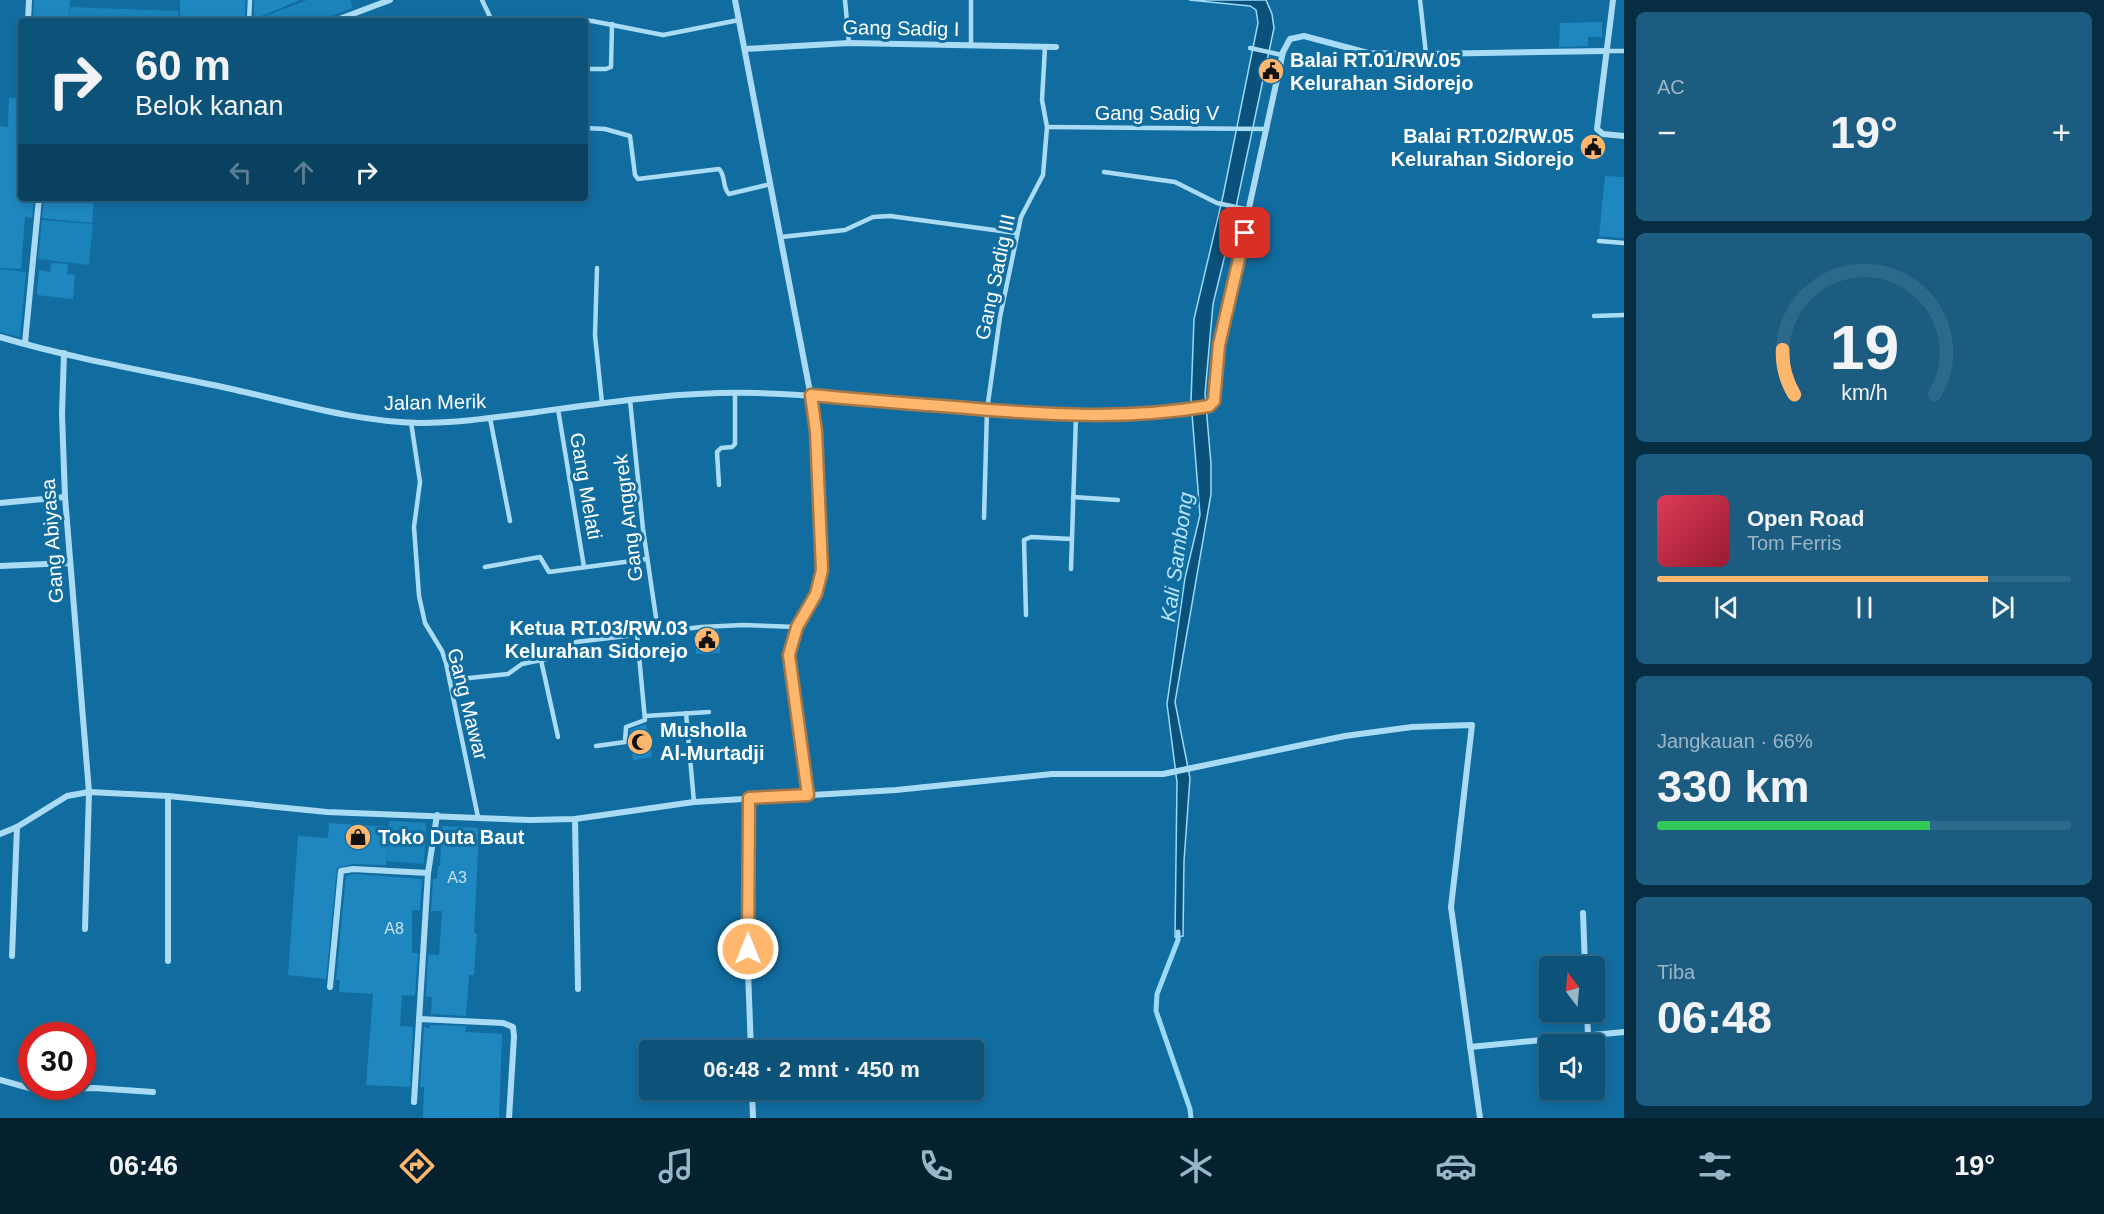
<!DOCTYPE html>
<html lang="id">
<head>
<meta charset="utf-8">
<style>
  :root { --surface:#0d5278; --page:#1b5c80; --text:#f1f3f6; --muted:#9ab6c6; --line:#2d698a; --accent:#ffb76d }
  body { margin:0; font-family:Arial,sans-serif; background:var(--page); color:var(--text); height:100vh; display:flex; flex-direction:column; font-size:22px; white-space:nowrap }
  * { box-sizing:border-box; margin:0 }
  p { font-size:20px; color:var(--muted) }
  .icon { flex:none; width:33px; height:33px; fill:none; stroke:currentColor; stroke-width:2; stroke-linecap:round; stroke-linejoin:round }
  .map { position:relative; flex:1; overflow:hidden }
  .side { display:flex; flex-direction:column; gap:12px; padding:12px; background:#072d42; width:480px }
  .side>* { flex:none }
  .hud { position:absolute; left:18px; top:18px; width:570px; height:183px; border-radius:6px; box-shadow:0 3px 9px #0003,0 0 0 2px var(--line); background:#0d5278; color:var(--text); overflow:hidden }
  .needle { width:39px; rotate:344deg }
  .tools { position:absolute; left:1539px; top:956px; display:grid; gap:12px }
  .tools a { display:grid; place-items:center; width:66px; height:66px; border-radius:6px; background:var(--surface); box-shadow:0 3px 9px #0003,0 0 0 2px var(--line); font-size:30px }
  .speed { position:absolute; left:18px; top:1022px; display:flex; gap:12px; font-size:30px; font-weight:700; text-align:center }
  .speed>* { display:grid; place-content:center; width:78px; height:78px; border-radius:50%; background:var(--surface); box-shadow:0 3px 9px #0003,0 0 0 2px var(--line); line-height:1 }
  .speed .limit { border:9px solid #d22; background:#fff; color:#111 }
  .pin { position:absolute; display:grid; place-items:center; width:51px; height:51px; color:#fff; margin:-26px; border-radius:12px; box-shadow:0 3px 9px #0006 }
  .me { position:absolute; width:66px; margin:-33px; rotate:0deg; stroke-linejoin:round; filter:drop-shadow(0 0 4px #0008) }
  .turn { display:flex; align-items:center; gap:21px; height:126px; padding:0 18px; font-size:27px }
  .turn .icon { width:78px; height:78px; stroke-width:2.5 }
  .turn b { display:block; font-size:42px; line-height:51px }
  .lanes { display:flex; align-items:center; height:57px; padding:0 18px; background:#0003; justify-content:center; gap:30px; direction:ltr }
  .lanes .off { opacity:.35 }
  .big { font-size:45px; font-weight:800; line-height:1.1 }
  .side .card { flex:1; display:flex; flex-direction:column; justify-content:center; gap:9px; min-width:0; padding:0 21px; border-radius:9px; background:var(--page) }
  .side .dial { align-items:center; gap:0 }
  .dial svg { height:156px; overflow:visible; fill:none; stroke:var(--line); stroke-width:7; stroke-linecap:round; text-anchor:middle }
  .dial text { fill:var(--text); stroke:none }
  .song { display:flex; align-items:center; gap:18px }
  .cover { width:72px; height:72px; border-radius:9px; background:linear-gradient(135deg,hsl(350 70% 55%),hsl(350 70% 35%)) }
  .played { height:6px; border-radius:3px; background:linear-gradient(90deg,var(--accent) 80%,var(--line) 80%) }
  .keys { display:flex; justify-content:space-around; direction:ltr }
  .heat { display:flex; justify-content:space-between; align-items:center; font-size:33px; direction:ltr }
  .charge { height:9px; border-radius:4px; background:linear-gradient(90deg,#34c759 66%,var(--line) 0) }
  .trip { position:absolute; left:639px; top:1040px; width:345px; height:60px; border-radius:6px; background:var(--surface); box-shadow:0 3px 9px #0003,0 0 0 2px var(--line); font-weight:800; line-height:60px; text-align:center }
  .menu { display:flex; height:96px; justify-content:space-around; align-items:center; background:#052130; color:var(--muted) }
  .menu .icon { width:42px; height:42px }
  .menu .current { color:var(--accent) }
  .menu b { font-size:27px; color:var(--text) }
  main { display:flex; flex:1; min-height:0 }
  .map>svg:first-child { display:block }
</style>
</head>
<body>
<main>
<div class="map">
<svg width="1624" height="1118" viewBox="0 0 1624 1118">
  <rect width="100%" height="100%" fill="#116da0"/>
  <g fill="#1983ba">
    <path d="M307 0H350L353 8 317 21H252Z"/>
    <path d="M70 7 178 11V21H69Z"/>
    <path d="M42 220 93 224 89 265 38 259Z"/>
    <path d="M0 269 26 272 20 337 0 332Z"/>
    <path d="M389 821 426 823 424 864 386 861Z"/>
  </g>
  <path fill="#0a527c" stroke="#9bd9f8" stroke-width="1.5" d="M1189 0H1266L1272 14 1274 28 1232 226 1213 304 1205 394 1211 464V494L1175 702 1190 778 1184 861 1183 936 1175 937 1177 782 1167 704 1185 578 1200 515 1191 401 1194 319 1223 196 1258 23 1256 10 1250 6Z"/>
  <g fill="none" stroke-linecap="round" stroke-linejoin="round">
    <path stroke="#9bd9f8" stroke-width="5" d="M1178 932V940L1157 994 1156 1011 1190 1109 1191 1118"/>
  </g>
  <g fill="#1f87bf">
    <path d="M34 0H70L69 21H33Z"/>
    <rect x="180" y="0" width="65" height="21"/>
    <path d="M254 0H300L254 19Z"/>
    <path d="M1602 22V37H1588V46L1559 47 1560 23Z"/>
    <path d="M9 98H21V198H34L32 218 25 217 21 269 0 268V126L8 127Z"/>
    <path d="M1586 138 1605 140 1602 158 1584 155Z"/>
    <path d="M1605 176 1624 177V238L1599 236Z"/>
    <path d="M44 198H94L92 223 42 218Z"/>
    <path d="M51 263 68 264 67 274 75 275 73 299 37 295 39 270 50 272Z"/>
    <path d="M719 631 720 653 696 654 695 632Z"/>
    <path d="M646 724 652 757 633 760 630 741V730Z"/>
    <path d="M329 823 388 827 386 865 352 864 337 868 326 979 288 975 298 836 328 838Z"/>
    <path d="M442 826 479 828 474 933 477 934 475 957 474 975H469L466 1016 431 1014 432 997H426L428 954 439 955 442 911H431L433 879H437L438 866H440Z"/>
    <path d="M353 874 422 879 420 910H412V953H418L415 996 402 995 400 1026 413 1027 410 1087 366 1085 373 994 339 992 340 980H336L346 876Z"/>
    <path d="M430 1025 466 1026 465 1032 502 1034 499 1118H423L424 1087H420L424 1027 430 1028Z"/>
  </g>
  <g fill="none" stroke-linecap="round" stroke-linejoin="round">
    <g stroke="#a9dbf5" stroke-width="4.5">
      <path d="M482 0 492 21"/>
      <path d="M845 0 849 43"/>
      <path d="M971 0V45"/>
      <path d="M1420 0 1426 54"/>
      <path d="M249 21 250 0"/>
      <path d="M508 21 547 19 592 21 663 35 739 20"/>
      <path d="M1250 48 1282 55"/>
      <path d="M1606 51H1624"/>
      <path d="M585 69H606L611 67 612 24"/>
      <path d="M1047 127 1267 129"/>
      <path d="M585 128 605 129 630 136 635 175 638 179 719 169C726 175 722 188 729 194L771 184"/>
      <path d="M1104 172 1175 182 1217 203 1250 210"/>
      <path d="M781 237 845 230 873 217 890 216 1016 233"/>
      <path d="M1599 241 1624 243"/>
      <path d="M597 268 595 335 602 403"/>
      <path d="M1594 316 1624 315"/>
      <path d="M630 400 643 529 658 631"/>
      <path d="M558 409 584 567"/>
      <path d="M490 418 510 521"/>
      <path d="M411 422 420 482 414 527 419 596 425 623 442 651 446 663 478 817"/>
      <path d="M719 485 717 452 721 448 732 447 735 444V393"/>
      <path d="M1073 497 1118 500"/>
      <path d="M984 518 987 410 1000 317 1021 217 1043 175 1047 127 1042 100 1045 47"/>
      <path d="M485 567 540 557 549 572 647 559"/>
      <path d="M1071 569 1076 415"/>
      <path d="M1026 615 1024 540 1031 537 1072 539"/>
      <path d="M541 660 558 737"/>
      <path d="M450 680 508 674 522 664 560 656 576 642 701 627 743 625 797 627"/>
      <path d="M686 713 694 802"/>
      <path d="M645 716 709 712"/>
      <path d="M596 746 625 742 626 727 645 720 637 634"/>
    </g>
    <g stroke="#a9dbf5" stroke-width="6">
      <path d="M735 0 815 418 822 570 816 594 797 627 789 655 808 795"/>
      <path d="M1613 0 1597 129 1603 134 1624 136"/>
      <path d="M28 21 29 0"/>
      <path d="M334 21 390 0"/>
      <path d="M745 49 849 43 1056 47"/>
      <path d="M0 337C74 359 152 372 227 388 291 402 356 422 420 423 459 423 498 417 537 412 609 402 683 391 756 393 907 397 1059 432 1209 406L1214 401 1219 345 1283 52 1290 39 1304 36 1368 53 1426 54 1606 51"/>
      <path d="M25 343 39 198"/>
      <path d="M64 353 62 414 65 497 89 792 85 929"/>
      <path d="M0 503 65 497"/>
      <path d="M0 566 70 563"/>
      <path d="M168 796V961"/>
      <path d="M749 798 748 971 751 1050"/>
      <path d="M575 819 578 989"/>
      <path d="M0 834 17 827 67 796 89 792 168 796 327 812 530 820 575 819 694 802 896 790 1052 774H1163L1345 736 1412 727 1472 725 1451 907 1480 1118"/>
      <path d="M1583 913 1585 966"/>
      <path d="M12 956 17 827"/>
      <path d="M330 987 341 871 353 869 428 873"/>
      <path d="M1587 1011 1588 1035"/>
      <path d="M419 1019 503 1023 513 1027 514 1037 509 1118"/>
      <path d="M1470 1047 1624 1032"/>
      <path d="M0 1080 33 1089 94 1088 153 1092"/>
      <path d="M752 1089 753 1118"/>
      <path d="M414 1102 428 873 437 815"/>
    </g>
  </g>
  <g fill="none" stroke-linecap="round" stroke-linejoin="round">
    <g stroke="#a67747" stroke-width="15">
      <path id="route" d="M748 949 749 798 808 795 789 655 797 627 816 594 822 570 816 431 811 395C863 400 915 404 967 408 1048 415 1128 420 1209 406L1214 401 1219 345 1245 233"/>
    </g>
    <use href="#route" stroke="#ffb76d" stroke-width="10"/>
  </g>
  <defs>
    <g id="civic-disc" transform="scale(1.35)"><circle r="9.5" fill="#ffb76d" stroke="#116da0"/><path d="M-.6-6.5H3V-4.5H.6V-3L4-1V1h2V6H-6V1h2V-1L-.6-3ZM-1.2 2.5V6h2.4V2.5Z" fill="#111"/></g>
    <g id="mosque-disc" transform="scale(1.35)"><circle r="9.5" fill="#ffb76d" stroke="#116da0"/><path d="M3.5-4.9A6 6 0 1 0 3.5 4.9A5 5 0 1 1 3.5-4.9Z" fill="#111"/></g>
    <g id="shop-disc" transform="scale(1.35)"><circle r="9.5" fill="#ffb76d" stroke="#116da0"/><path d="M-5-2.5h2.3a2.7 3.5 0 0 1 5.4 0H5L5.5 6h-11ZM-1.5-2.5h3a1.5 2.3 0 0 0-3 0Z" fill="#111"/></g>
  </defs>
  <g fill-rule="evenodd">
    <use href="#civic-disc" x="1271" y="71"/>
    <use href="#civic-disc" x="1593" y="147"/>
    <use href="#civic-disc" x="707" y="640"/>
    <use href="#mosque-disc" x="640" y="742"/>
    <use href="#shop-disc" x="358" y="837"/>
  </g>
  <g text-anchor="middle" stroke-width="6" stroke-linejoin="round" paint-order="stroke">
    <g font-size="16" fill="#c7e1ef">
      <text x="457" y="883">A3</text>
      <text x="394" y="934">A8</text>
    </g>
    <g font-size="20" fill="#fff" stroke="#116da0">
      <text transform="translate(901 28) rotate(1)" y="7">Gang Sadig I</text>
      <text x="1157" y="120">Gang Sadig V</text>
      <text transform="translate(995 277) rotate(-78)" y="7">Gang Sadig III</text>
      <text transform="translate(435 402) rotate(-1)" y="7">Jalan Merik</text>
      <text transform="translate(586 486) rotate(80)" y="7">Gang Melati</text>
      <text transform="translate(628 518) rotate(-97)" y="7">Gang Anggrek</text>
      <text transform="translate(52 541) rotate(-94)" y="7">Gang Abiyasa</text>
      <text transform="translate(468 704) rotate(76)" y="7">Gang Mawar</text>
    </g>
    <g font-size="20" font-weight="bold" fill="#fff" stroke="#116da0" text-anchor="start">
      <text x="1290" y="67">Balai RT.01/RW.05<tspan x="1290" dy="23">Kelurahan Sidorejo</tspan></text>
      <text x="1574" y="143" text-anchor="end">Balai RT.02/RW.05<tspan x="1574" dy="23">Kelurahan Sidorejo</tspan></text>
      <text x="688" y="635" text-anchor="end">Ketua RT.03/RW.03<tspan x="688" dy="23">Kelurahan Sidorejo</tspan></text>
      <text x="660" y="737">Musholla<tspan x="660" dy="23">Al-Murtadji</tspan></text>
      <text x="378" y="844">Toko Duta Baut</text>
    </g>
    <g font-size="21" font-style="italic" fill="#b6e4fb" stroke="#116da0">
      <text transform="translate(1177 557) rotate(-82)" y="7">Kali Sambong</text>
    </g>
  </g>
</svg>
<div class="tools">
<a><svg class="needle" viewBox="-14 -14 28 28"><path d="M0-13l5 13h-10z" fill="#e53935"/><path d="M0 13l5-13h-10z" fill="#9ab6c6"/></svg></a>
<a><svg class="icon" aria-label="sound" viewBox="0 0 24 24"><path d="M4 9h4l5-4v14l-5-4H4zM17 9q2 3 0 6"/></svg></a>
</div>
<div class="speed"><div class="limit">30</div></div>
<div class="pin" style="left:1245px;top:233px;background:#d93025"><svg class="icon" aria-label="arrive" viewBox="0 0 24 24"><path d="M6 21V4h12l-3 4 3 4H6"/></svg></div>
<svg class="me" style="left:748px;top:949px" viewBox="-20 -20 40 40"><circle r="17" fill="#ffb76d" stroke="#fff" stroke-width="3"/><path d="M0-11L8 9 0 5-8 9z" fill="#fff"/></svg>
<div class="trip">06:48 · 2 mnt · 450 m</div>
<div class="hud">
<div class="turn"><svg class="icon" aria-label="right" viewBox="0 0 24 24"><path d="M7 20v-9h11M14 6l5 5-5 5"/></svg><div><b>60 m</b>Belok kanan</div></div>
<div class="lanes"><svg class="icon off" aria-label="left" viewBox="0 0 24 24"><path d="M17 20v-9H6M10 6l-5 5 5 5"/></svg><svg class="icon off" aria-label="ahead" viewBox="0 0 24 24"><path d="M12 20V5M6 11l6-6 6 6"/></svg><svg class="icon" aria-label="right" viewBox="0 0 24 24"><path d="M7 20v-9h11M14 6l5 5-5 5"/></svg></div>
</div>
</div>
<section class="side">
<div class="card"><p>AC</p>
<div class="heat"><a>−</a><b class="big">19°</b><a>+</a></div>
</div>
<div class="card dial"><svg viewBox="0 0 100 80">
<path d="M14 69A42 42 0 1 1 86 69"/>
<path d="M14 69A42 42 0 0 1 8 46" stroke="#ffb76d"/>
<text x="50" y="56" font-size="32" font-weight="700">19</text>
<text x="50" y="72" font-size="11">km/h</text>
</svg></div>
<div class="card">
<div class="song"><i class="cover"></i><div><b>Open Road</b><p>Tom Ferris</p></div></div>
<div class="played"></div>
<div class="keys"><svg class="icon" aria-label="previous" viewBox="0 0 24 24"><path d="M18 5L8 12l10 7zM5 5v14"/></svg><svg class="icon" aria-label="pause" viewBox="0 0 24 24"><path d="M8 5v14M16 5v14"/></svg><svg class="icon" aria-label="next" viewBox="0 0 24 24"><path d="M6 5l10 7-10 7zM19 5v14"/></svg></div>
</div>
<div class="card"><p>Jangkauan · 66%</p><b class="big">330 km</b><div class="charge"></div></div>
<div class="card"><p>Tiba</p><b class="big">06:48</b></div>
</section>
</main>
<nav class="menu">
<b>06:46</b>
<svg class="icon current" aria-label="directions" viewBox="0 0 24 24"><path d="M12 3l9 9-9 9-9-9zM9 14v-3h6M13 9l2 2-2 2"/></svg>
<svg class="icon" aria-label="music" viewBox="0 0 24 24"><path d="M9 18V5l10-2v13"/><circle cx="6" cy="18" r="3"/><circle cx="16" cy="16" r="3"/></svg>
<svg class="icon" aria-label="phone" viewBox="0 0 24 24"><path d="M5 4h4l2 5-3 2q2 4 5 5l2-3 5 2v4C11 20 4 13 5 4z"/></svg>
<svg class="icon" aria-label="climate" viewBox="0 0 24 24"><path d="M12 3v18M4 7l16 10M4 17L20 7"/></svg>
<svg class="icon" aria-label="car" viewBox="0 0 24 24"><path d="M5 17H2v-5l4-1 3-4h7l3 4 3 1v5h-3M9 17h6M6 11h13"/><circle cx="7" cy="17" r="2"/><circle cx="17" cy="17" r="2"/></svg>
<svg class="icon" aria-label="filters" viewBox="0 0 24 24"><path d="M4 7h16M4 17h16"/><circle cx="9" cy="7" r="2"/><circle cx="15" cy="17" r="2"/></svg>
<b>19°</b>
</nav>
</body>
</html>
